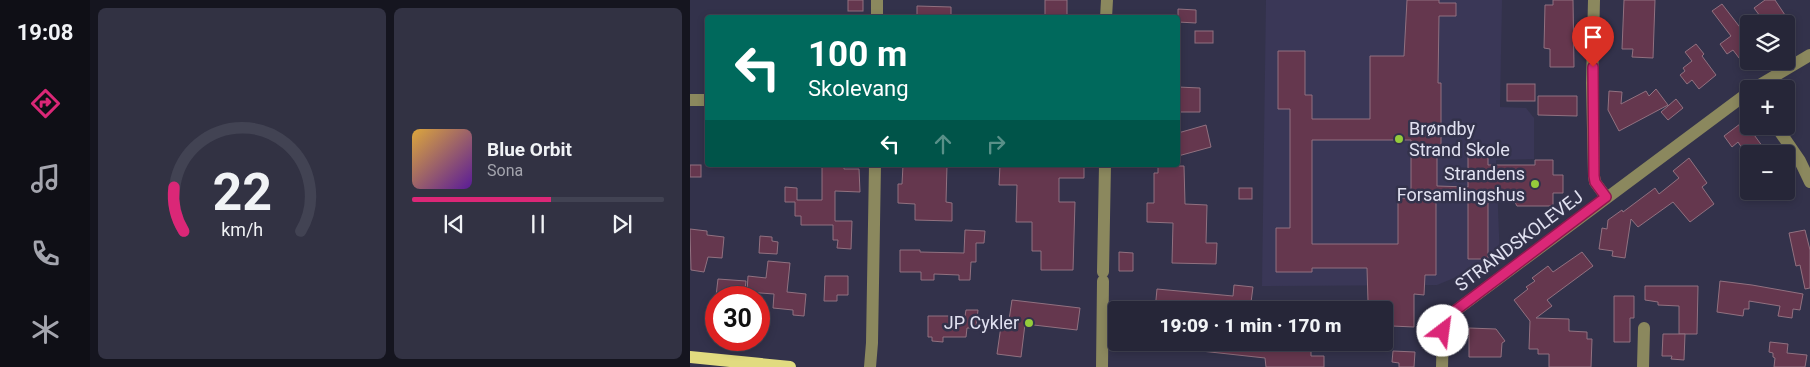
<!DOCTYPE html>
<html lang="en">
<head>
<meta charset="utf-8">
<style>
  :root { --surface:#262638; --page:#323243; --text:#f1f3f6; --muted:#a4a5ae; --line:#424353; --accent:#db2777 }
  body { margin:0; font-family:Roboto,sans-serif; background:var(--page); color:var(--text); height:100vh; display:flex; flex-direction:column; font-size:19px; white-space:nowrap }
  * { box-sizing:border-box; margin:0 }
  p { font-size:16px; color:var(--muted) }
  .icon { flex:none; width:28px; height:28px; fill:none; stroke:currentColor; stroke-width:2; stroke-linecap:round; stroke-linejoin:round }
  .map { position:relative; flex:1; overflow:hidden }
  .details { display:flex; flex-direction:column; gap:8px; padding:8px; background:#15151f; width:600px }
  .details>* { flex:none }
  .top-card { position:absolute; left:15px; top:15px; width:475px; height:152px; border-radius:5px; box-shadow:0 2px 8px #0003,0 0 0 1px var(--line); background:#00695c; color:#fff; overflow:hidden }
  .tools { position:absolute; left:1050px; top:15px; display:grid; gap:10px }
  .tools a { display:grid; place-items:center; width:55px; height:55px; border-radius:5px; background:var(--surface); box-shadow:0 2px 8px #0003,0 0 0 1px var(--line); font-size:25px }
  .speed { position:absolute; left:15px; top:286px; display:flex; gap:10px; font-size:25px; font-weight:700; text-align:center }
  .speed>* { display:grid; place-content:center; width:65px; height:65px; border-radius:50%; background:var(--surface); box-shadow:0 2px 8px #0003,0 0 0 1px var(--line); line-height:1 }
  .speed .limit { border:8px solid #d22; background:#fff; color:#111 }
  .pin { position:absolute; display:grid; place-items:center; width:42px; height:42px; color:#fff; margin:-51px -21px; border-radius:50% 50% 50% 0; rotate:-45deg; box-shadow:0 0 5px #0007 }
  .pin .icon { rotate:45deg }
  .me { position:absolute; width:55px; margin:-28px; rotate:30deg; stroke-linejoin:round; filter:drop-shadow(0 0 4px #0008) }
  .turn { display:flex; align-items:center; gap:18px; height:105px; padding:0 20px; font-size:22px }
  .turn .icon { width:65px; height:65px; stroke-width:2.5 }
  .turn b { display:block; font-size:35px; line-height:42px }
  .lanes { display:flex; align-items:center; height:48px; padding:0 20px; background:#0003; justify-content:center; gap:25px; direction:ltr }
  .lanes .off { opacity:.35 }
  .details .card { flex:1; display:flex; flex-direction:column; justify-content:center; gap:8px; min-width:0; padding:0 18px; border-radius:8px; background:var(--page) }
  .details .dial { align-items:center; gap:0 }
  .dial svg { height:130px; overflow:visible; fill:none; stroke:var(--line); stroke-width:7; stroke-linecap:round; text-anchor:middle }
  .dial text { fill:var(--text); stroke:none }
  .song { display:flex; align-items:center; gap:15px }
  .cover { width:60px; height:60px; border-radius:8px; background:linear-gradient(135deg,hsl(40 70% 55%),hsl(270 70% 35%)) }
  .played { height:5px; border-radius:2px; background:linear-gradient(90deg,var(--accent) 55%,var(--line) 55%) }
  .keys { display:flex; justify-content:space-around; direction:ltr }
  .details .tiles { flex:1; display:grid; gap:8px; grid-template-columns:repeat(2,1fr) }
  .trip { position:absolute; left:418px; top:301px; width:285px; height:50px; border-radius:5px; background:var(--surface); box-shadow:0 2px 8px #0003,0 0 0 1px var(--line); font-weight:800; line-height:50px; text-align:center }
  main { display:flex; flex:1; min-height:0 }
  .tabs { display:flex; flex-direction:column; width:90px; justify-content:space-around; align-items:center; background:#0f0f16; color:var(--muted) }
  .tabs .icon { width:35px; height:35px }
  .tabs .active { color:var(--accent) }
  .tabs b { font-size:22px; color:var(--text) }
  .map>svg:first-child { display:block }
</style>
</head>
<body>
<main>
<nav class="tabs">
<b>19:08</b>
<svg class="icon active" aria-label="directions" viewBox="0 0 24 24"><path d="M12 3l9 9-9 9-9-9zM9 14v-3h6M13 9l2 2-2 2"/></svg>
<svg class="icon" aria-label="music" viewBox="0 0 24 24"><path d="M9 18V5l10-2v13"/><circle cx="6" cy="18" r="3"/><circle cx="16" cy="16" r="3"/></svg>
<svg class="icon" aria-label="phone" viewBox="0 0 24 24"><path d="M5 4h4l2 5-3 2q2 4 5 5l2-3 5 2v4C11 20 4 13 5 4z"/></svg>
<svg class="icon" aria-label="climate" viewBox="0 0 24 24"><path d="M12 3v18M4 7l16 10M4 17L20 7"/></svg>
</nav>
<section class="details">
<div class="tiles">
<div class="card dial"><svg viewBox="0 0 100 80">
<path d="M14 69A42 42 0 1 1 86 69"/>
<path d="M14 69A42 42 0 0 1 8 42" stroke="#db2777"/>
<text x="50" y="56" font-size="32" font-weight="700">22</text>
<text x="50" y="72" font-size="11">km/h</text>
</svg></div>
<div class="card">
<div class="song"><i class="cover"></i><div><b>Blue Orbit</b><p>Sona</p></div></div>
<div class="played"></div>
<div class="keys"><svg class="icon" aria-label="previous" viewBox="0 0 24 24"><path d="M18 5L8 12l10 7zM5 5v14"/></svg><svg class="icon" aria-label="pause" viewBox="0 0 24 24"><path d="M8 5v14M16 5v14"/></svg><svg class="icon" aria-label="next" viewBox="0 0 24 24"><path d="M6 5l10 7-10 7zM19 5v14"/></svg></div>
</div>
</div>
</section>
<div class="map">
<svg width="1120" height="367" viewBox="0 0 1120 367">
  <rect width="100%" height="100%" fill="#33324b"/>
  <path fill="#3a3757" d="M576 0H812L810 107 836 108 844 118V159L806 160 810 259 747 285 572 286Z"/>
  <g fill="#65374e" stroke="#917180" fill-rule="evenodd">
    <rect x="158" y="0" width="15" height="11"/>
    <rect x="355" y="0" width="22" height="18"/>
    <path d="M717 0H749V3H766V16H749L748 83H751V147H747V186L778 187V157H798V165H845V160H863V175H873V193H863V206H827L820 193H798V259H778V199H746V275H735L734 295 724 294V327L702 326V308H691V301H678L677 268H622V272H586V228H600V109H588V51H615V95H622V119H680V56H714ZM622 140H721V198H708V244H622Z"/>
    <path d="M863 0H883L884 67H860V49L854 48 855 5H863Z"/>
    <path d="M934 0H965L963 58 942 57 943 49H932Z"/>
    <path d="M1075 0H1085L1101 24H1076L1064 8Z"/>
    <path d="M1032 4 1059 39V71L1043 50 1037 54 1030 44 1041 36 1022 11Z"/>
    <path d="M227 6 261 7V18H227Z"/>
    <path d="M488 9 506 10V23L488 22Z"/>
    <rect x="505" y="31" width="18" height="12"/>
    <path d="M1006 44 1014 54 1012 56 1026 75 1009 89 1002 80 997 84 990 75 995 71 993 68 1002 61 995 52Z"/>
    <rect x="817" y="84" width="28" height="17"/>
    <path d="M488 87 510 88V112H488Z"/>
    <path d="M966 89 978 105 929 131 918 110 919 91 932 92 931 104 956 91 959 96Z"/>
    <path d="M848 96H887V116L848 115Z"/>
    <path d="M986 99 993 108 978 120 971 112Z"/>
    <path d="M1054 121 1078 154H1056L1048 142 1042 147 1034 136Z"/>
    <path d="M516 125 521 147 488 156V133Z"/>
    <path d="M999 158 1017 183 1012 187 1024 204 1000 222 983 202 948 227 941 219 935 258 922 256 923 251 909 249 912 228 917 229 918 220 932 210 933 212 965 188 969 194 989 178 983 171Z"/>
    <rect x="0" y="165" width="11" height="12"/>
    <path d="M132 165H154V169H169L170 192 145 191V221H162L161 249 147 248 148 240H143V225H111V216H105V202H95V187L107 188V200H132Z"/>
    <path d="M213 165H257L256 202 262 203V221L225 220V204L208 203V184H212Z"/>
    <path d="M310 165 394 166V178H369V202H385L383 270H351V251H342V222H326L327 185H309Z"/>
    <path d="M468 166H494L495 204 517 205 516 243H527L526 264 482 263 483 223 457 222V203H464V173H468Z"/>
    <rect x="549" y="188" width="13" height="11"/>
    <path d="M0 229 17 231V235L34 237 32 258 18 257 14 272 1 270Z"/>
    <path d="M275 230 295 231 294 243H286V262H281L280 280H269V275L244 274V280H231V272H210V250H230V252L274 253Z"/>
    <path d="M1115 230 1120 250V288L1115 289 1110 265 1106 266 1099 233Z"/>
    <path d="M70 236 82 237V241L88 242 87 254 69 253Z"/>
    <path d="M429 252 443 253V271H429Z"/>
    <path d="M892 252 903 266 857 300 862 306 846 318 879 319V331L897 332V339H902L901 367H859V354H848V349H839L840 321 824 300 838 289 836 287 845 281 842 278 858 266 863 272Z"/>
    <path d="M78 261 100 263 97 292 116 294 114 316 103 315V310L83 308 84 294 57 292 58 276 76 278Z"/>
    <path d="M135 276H158V295H147V301H134Z"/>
    <path d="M28 279 56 281 54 298 26 296Z"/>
    <path d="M1030 281 1062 285 1113 294 1110 310 1103 309 1102 318 1088 316 1090 306 1059 301V309H1054L1053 316 1027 312Z"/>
    <path d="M544 285 563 287 560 310H465L467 289 543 296Z"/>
    <path d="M955 286H1008L1007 334H989V306L968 305V302L955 300Z"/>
    <path d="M924 296H944V318H940V342H924Z"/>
    <path d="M322 300 390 308 387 330 335 324 331 357 307 354 312 319 319 320Z"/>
    <path d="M276 310H288L286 328H277L276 337H253V342L242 341V337H238V316H275Z"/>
    <path d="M779 328 806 329 815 341 812 343 811 357H779Z"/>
    <path d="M973 334H995L994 360 981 359 982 356H972Z"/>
    <path d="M503 342H591V349H621V356H634V367H576L575 358 502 350Z"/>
    <path d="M1080 342 1098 344 1097 353 1117 355 1115 367H1084L1085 358 1083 357V353L1079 352Z"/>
    <path d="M703 351 725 352 724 367H709V363L702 362Z"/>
  </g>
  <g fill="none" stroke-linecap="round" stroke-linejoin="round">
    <g stroke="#8b885e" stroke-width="12">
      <path d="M904 0 902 83 904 176 905 182 916 197"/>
      <path d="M187 18V0"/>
      <path d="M416 18 417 0"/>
      <path d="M1063 89 1120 55"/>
      <path d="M0 100H18"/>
      <path d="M1086 126 1110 161 1120 182"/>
      <path d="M413 272 415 165"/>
      <path d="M180 367 182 343 185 165"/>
      <path d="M412 367 413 281"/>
      <path d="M752 367 753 331 757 317 1059 92"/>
      <path d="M953 367 954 328"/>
    </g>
    <path stroke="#e1db80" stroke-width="12" d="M0 357 100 367"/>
  </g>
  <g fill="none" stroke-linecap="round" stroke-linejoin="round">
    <g stroke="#8e194d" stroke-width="12">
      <path id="route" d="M753 331 757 317 766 310 916 197 905 182 904 176 903 67"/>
    </g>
    <use href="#route" stroke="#db2777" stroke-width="9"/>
  </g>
  <g fill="#95cc3b" stroke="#33324b" stroke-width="2">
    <circle cx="709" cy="139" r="5"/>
    <circle cx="845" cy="184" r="5"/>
    <circle cx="339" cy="323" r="5"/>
  </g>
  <g text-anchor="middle" stroke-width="5" stroke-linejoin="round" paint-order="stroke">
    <g font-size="18" fill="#e1e1f1" stroke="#33324b" text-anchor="end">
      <text x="719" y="135" text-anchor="start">Brøndby<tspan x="719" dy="21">Strand Skole</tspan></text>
      <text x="835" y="180">Strandens<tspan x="835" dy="21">Forsamlingshus</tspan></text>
      <text x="329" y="329">JP Cykler</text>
    </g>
    <g font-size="18" fill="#e1e1f1" stroke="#33324b">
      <text transform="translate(829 241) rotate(-37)" y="6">STRANDSKOLEVEJ</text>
    </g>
  </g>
</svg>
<div class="tools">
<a><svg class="icon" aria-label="layers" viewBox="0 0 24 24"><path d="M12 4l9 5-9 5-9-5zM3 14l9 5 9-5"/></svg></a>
<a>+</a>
<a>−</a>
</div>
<div class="speed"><div class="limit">30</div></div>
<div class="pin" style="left:903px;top:67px;background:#d93025"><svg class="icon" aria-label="arrive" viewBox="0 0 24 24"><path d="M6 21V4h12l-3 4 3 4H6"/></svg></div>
<svg class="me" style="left:753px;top:331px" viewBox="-20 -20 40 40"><circle r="19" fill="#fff"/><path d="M0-13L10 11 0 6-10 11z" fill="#db2777"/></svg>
<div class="trip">19:09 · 1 min · 170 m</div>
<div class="top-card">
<div class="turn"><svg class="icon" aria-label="left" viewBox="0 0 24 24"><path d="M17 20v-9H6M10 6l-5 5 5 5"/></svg><div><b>100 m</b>Skolevang</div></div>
<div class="lanes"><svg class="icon" aria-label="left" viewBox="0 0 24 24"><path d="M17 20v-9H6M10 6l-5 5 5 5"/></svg><svg class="icon off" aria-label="ahead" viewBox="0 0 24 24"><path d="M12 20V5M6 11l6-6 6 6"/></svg><svg class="icon off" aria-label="right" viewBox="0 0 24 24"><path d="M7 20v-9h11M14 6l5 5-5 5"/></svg></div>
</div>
</div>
</main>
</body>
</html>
